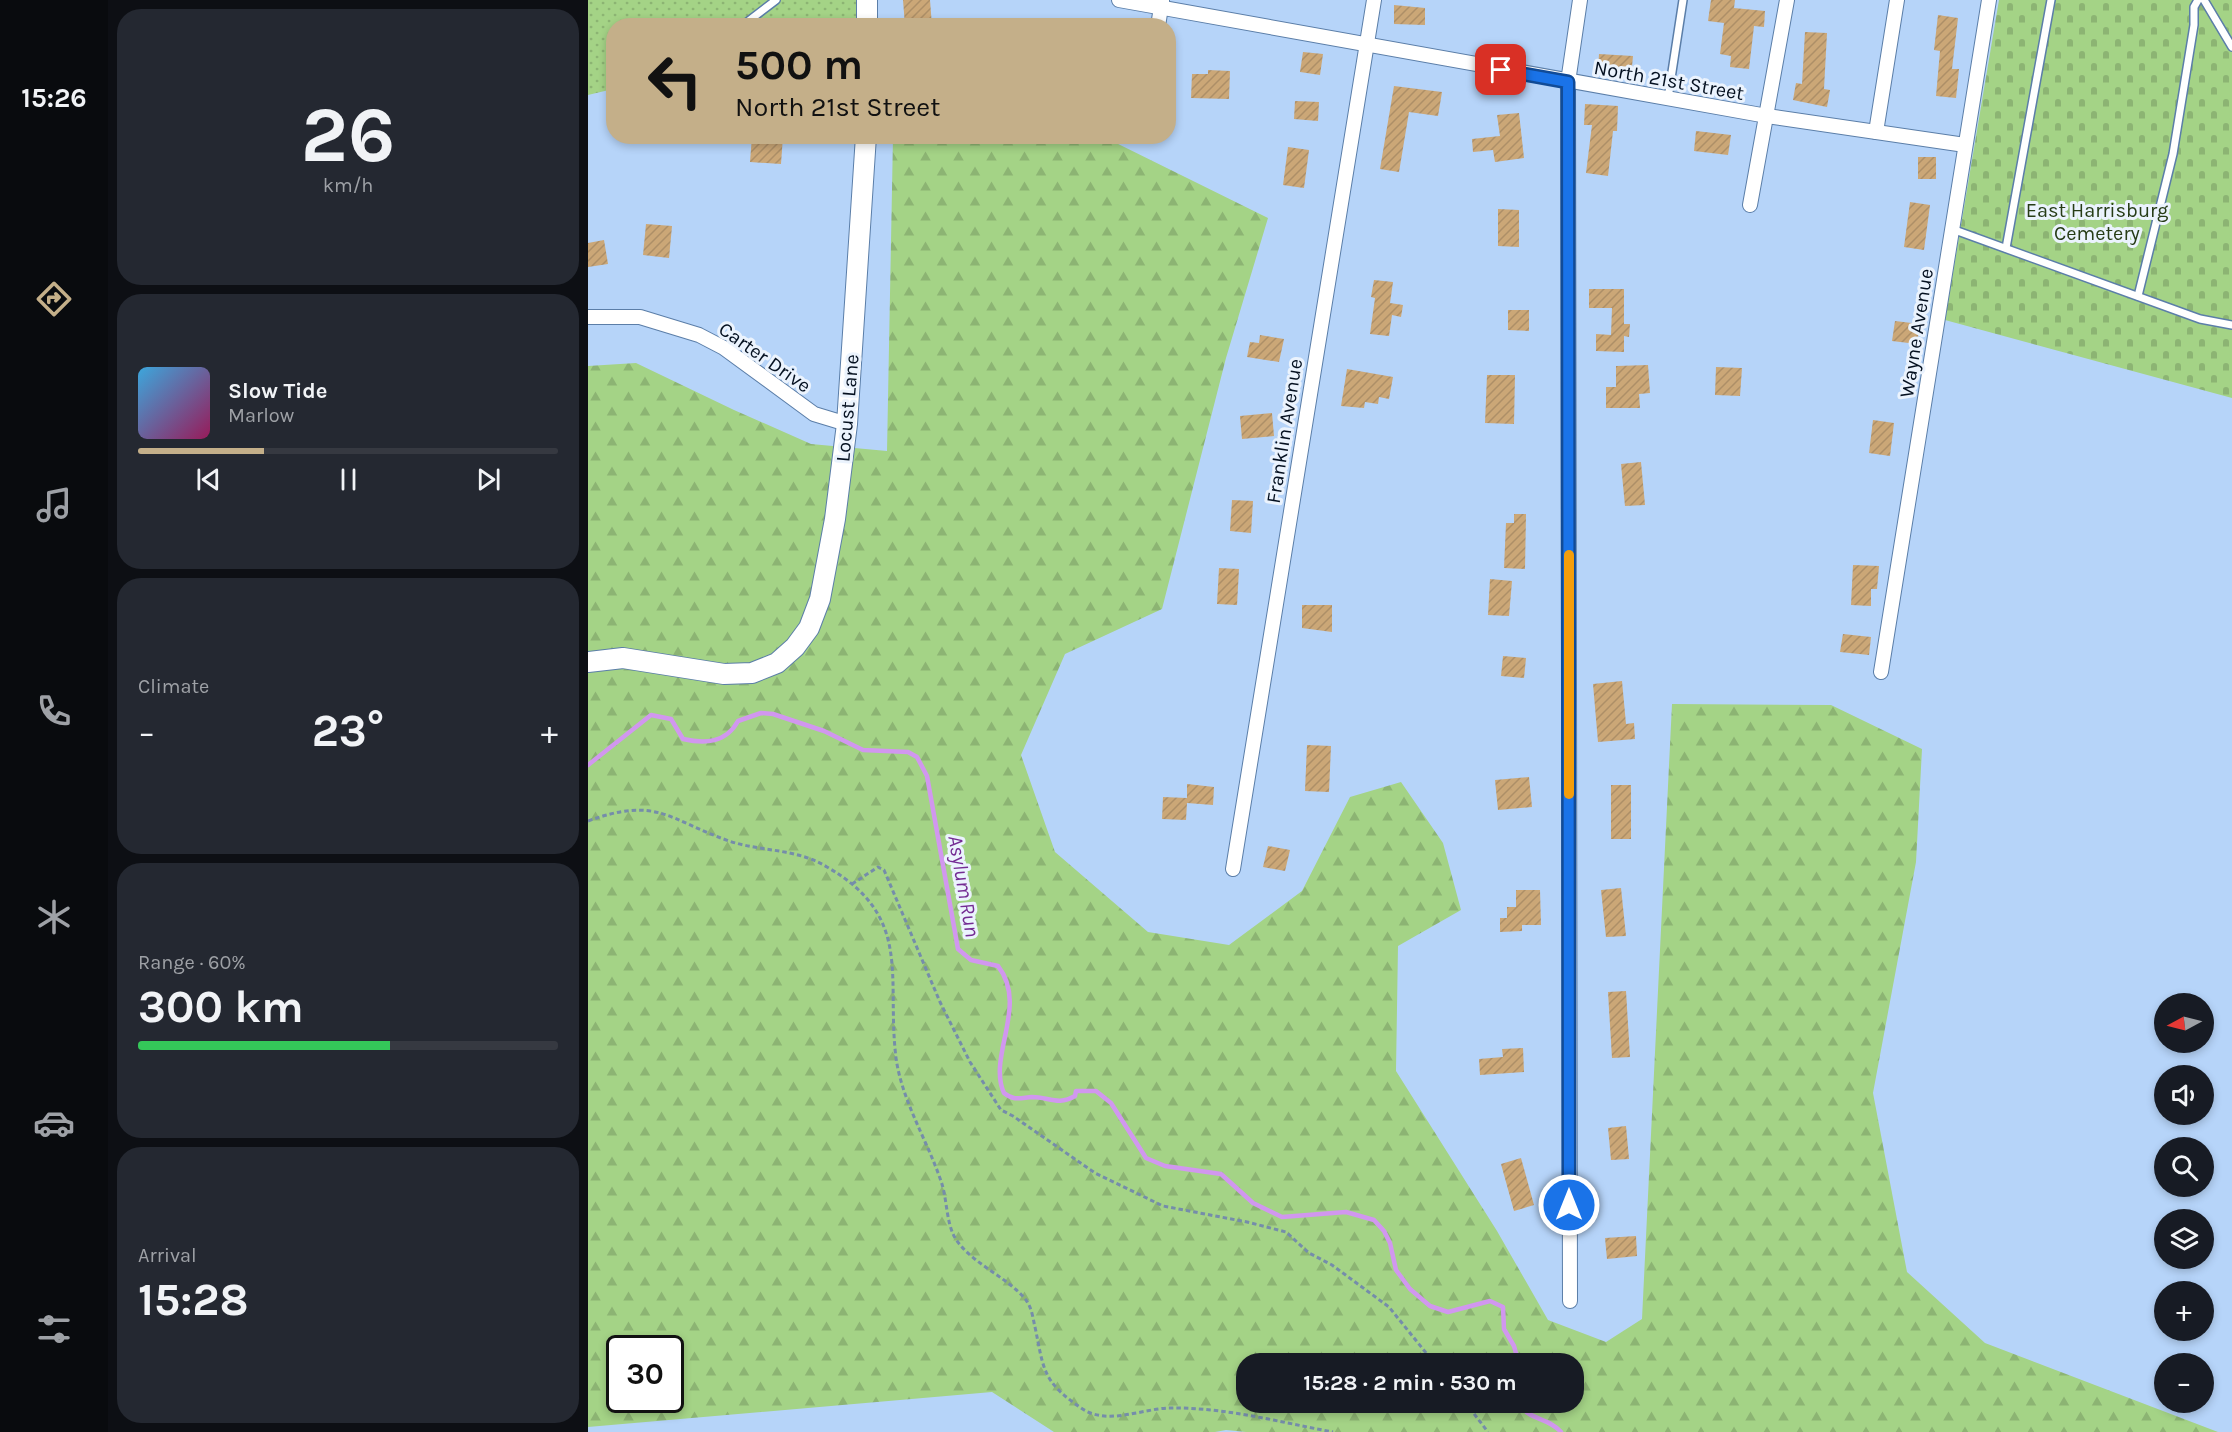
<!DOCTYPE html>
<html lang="en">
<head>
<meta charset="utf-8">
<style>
  :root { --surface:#171b24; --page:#242831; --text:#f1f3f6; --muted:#9ea1a6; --line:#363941; --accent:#c4af89 }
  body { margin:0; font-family:Karla,sans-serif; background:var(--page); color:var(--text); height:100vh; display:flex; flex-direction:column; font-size:22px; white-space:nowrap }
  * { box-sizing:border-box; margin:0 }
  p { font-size:20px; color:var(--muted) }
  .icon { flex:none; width:33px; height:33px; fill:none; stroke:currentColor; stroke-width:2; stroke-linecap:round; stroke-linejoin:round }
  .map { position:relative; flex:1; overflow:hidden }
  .drawer { display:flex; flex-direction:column; gap:9px; padding:9px; background:#0d0f14; width:480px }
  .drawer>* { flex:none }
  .banner { position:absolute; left:18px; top:18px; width:570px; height:126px; border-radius:24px; box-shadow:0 3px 9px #0003; background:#c4af89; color:#111; overflow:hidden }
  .needle { width:39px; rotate:263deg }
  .fabs { position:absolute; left:1566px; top:993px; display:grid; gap:12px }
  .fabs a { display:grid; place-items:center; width:60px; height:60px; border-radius:50%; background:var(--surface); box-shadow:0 3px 9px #0003; font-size:30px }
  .speed { position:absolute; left:18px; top:1335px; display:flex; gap:12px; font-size:30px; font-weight:700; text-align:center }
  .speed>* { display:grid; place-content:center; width:78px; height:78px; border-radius:50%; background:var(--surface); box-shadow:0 3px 9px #0003; line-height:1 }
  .speed .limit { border:3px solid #111; border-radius:9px; background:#fff; color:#111 }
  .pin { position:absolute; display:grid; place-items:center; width:51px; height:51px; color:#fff; margin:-26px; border-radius:12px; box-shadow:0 3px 9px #0006 }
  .me { position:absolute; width:66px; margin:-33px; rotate:0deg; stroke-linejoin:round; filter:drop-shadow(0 0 4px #0008) }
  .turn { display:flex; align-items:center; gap:21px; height:126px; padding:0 30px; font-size:27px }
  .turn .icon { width:78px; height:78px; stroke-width:2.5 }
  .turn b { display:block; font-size:42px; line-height:51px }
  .big { font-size:45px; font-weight:700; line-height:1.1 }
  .drawer .widget { flex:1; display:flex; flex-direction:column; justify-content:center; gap:9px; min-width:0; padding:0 21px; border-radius:24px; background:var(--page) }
  .drawer .dial { align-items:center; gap:0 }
  .dial b { font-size:78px; line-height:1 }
  .song { display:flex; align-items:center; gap:18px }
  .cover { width:72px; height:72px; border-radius:9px; background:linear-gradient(135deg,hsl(200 70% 55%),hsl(330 70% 35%)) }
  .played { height:6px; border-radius:3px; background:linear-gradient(90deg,var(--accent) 30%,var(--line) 30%) }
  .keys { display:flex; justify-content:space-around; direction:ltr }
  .heat { display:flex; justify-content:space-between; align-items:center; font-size:33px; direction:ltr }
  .charge { height:9px; border-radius:4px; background:linear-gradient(90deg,#34c759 60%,var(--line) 0) }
  .trip { position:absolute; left:648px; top:1353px; width:348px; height:60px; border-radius:24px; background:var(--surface); box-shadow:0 3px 9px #0003; font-weight:700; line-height:60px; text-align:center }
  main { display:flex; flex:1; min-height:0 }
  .menu { display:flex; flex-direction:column; width:108px; justify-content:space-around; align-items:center; background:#090b0e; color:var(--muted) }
  .menu .icon { width:42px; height:42px }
  .menu .active { color:var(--accent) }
  .menu b { font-size:27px; color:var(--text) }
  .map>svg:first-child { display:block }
</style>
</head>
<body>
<main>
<nav class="menu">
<b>15:26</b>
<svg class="icon active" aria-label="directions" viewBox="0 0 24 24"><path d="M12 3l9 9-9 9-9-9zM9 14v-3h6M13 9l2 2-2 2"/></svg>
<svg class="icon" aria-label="music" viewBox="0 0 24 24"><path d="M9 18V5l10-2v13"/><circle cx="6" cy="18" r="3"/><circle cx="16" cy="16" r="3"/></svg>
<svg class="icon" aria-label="phone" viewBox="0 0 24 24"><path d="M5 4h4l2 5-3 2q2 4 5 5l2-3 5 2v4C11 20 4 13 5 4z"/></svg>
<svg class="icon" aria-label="climate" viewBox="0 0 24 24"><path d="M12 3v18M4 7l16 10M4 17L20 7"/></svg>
<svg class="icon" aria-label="car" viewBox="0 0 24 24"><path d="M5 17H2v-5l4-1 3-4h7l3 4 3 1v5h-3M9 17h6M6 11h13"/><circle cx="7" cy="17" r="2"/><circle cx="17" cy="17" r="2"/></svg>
<svg class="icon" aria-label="filters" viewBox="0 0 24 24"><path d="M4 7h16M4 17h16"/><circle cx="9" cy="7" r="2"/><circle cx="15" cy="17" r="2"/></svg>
</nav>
<section class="drawer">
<div class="widget dial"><b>26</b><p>km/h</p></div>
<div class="widget">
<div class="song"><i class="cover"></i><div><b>Slow Tide</b><p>Marlow</p></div></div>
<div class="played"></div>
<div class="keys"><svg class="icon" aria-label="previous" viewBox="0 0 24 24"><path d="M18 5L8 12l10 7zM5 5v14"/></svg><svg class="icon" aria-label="pause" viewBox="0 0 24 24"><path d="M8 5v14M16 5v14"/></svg><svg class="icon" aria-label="next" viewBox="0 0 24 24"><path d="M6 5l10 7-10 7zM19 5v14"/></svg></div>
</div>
<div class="widget"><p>Climate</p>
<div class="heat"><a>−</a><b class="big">23°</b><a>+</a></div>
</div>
<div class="widget"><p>Range · 60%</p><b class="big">300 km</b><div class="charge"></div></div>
<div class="widget"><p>Arrival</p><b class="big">15:28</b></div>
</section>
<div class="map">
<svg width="1644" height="1432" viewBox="0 0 1644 1432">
  <defs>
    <pattern id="green-dots" width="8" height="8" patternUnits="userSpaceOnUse" patternTransform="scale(1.5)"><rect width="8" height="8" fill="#a4d386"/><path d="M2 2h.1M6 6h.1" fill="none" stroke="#8cb473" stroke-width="1.8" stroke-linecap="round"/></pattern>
    <pattern id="forest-firs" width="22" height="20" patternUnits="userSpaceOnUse" patternTransform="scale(1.5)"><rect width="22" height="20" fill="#a4d386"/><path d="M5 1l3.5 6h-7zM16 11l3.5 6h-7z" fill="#8cb473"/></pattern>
    <pattern id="cemetery-stones" width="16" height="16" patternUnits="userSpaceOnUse" patternTransform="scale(1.5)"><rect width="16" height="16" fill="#a4d386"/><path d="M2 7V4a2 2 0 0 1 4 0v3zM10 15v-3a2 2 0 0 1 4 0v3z" fill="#8cb473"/></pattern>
    <pattern id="building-hatch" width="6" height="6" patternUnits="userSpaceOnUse" patternTransform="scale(1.5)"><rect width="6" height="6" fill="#cba777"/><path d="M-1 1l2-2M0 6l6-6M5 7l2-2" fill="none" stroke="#ad8f67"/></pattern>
  </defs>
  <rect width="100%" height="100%" fill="#b6d4f9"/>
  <path fill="url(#green-dots)" d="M0 0H270L269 25 26 26 25 89 0 95Z"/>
  <path fill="url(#forest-firs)" fill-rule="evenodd" d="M514 136 680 218 638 358 574 609 477 654 433 755 467 852 560 932 641 945 714 891 762 797 813 782 855 843 873 910 810 946 808 1071 909 1231 960 1320 1018 1342 1054 1319 1084 704 1243 705 1334 749 1328 862 1285 1093 1319 1272 1397 1343 1630 1432H658L638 1430 627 1432H466L404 1392 0 1427V366L48 363 146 410 223 444 299 451 305 137ZM32 1348H82V1400H32ZM658 1364H986V1402H658Z"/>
  <path fill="url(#cemetery-stones)" d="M1411 0H1644V398L1357 320Z"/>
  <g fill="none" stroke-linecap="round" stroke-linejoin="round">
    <g stroke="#d197ef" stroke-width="4.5">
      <path d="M0 765 63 715 83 719 95 739C117 744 138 743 150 721L173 713 185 714 236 731 275 750 320 752 329 757 339 776 370 949 383 960 410 966C441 1006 399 1056 416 1093 426 1101 432 1098 444 1097 461 1097 470 1106 487 1096L488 1091H508L523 1103 558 1158 577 1166 633 1174 665 1203 694 1217 758 1212 786 1220 796 1231 802 1243 808 1270 822 1289 842 1306 860 1312 902 1301 915 1307 916 1329 926 1346 931 1364"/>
      <path d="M931 1402C939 1421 959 1416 973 1432"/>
    </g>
  </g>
  <g fill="url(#building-hatch)">
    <path d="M315 0H342L344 26H317Z"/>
    <path d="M1123 0H1147L1146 8 1177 11 1176 27 1166 26 1161 69 1142 67 1143 56 1132 54 1136 23 1120 21Z"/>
    <path d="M806 5 837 8V25L806 24Z"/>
    <path d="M1350 15 1370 18 1364 69H1371L1368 98 1348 96 1352 51 1346 50Z"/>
    <path d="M1217 32 1239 33 1236 89 1242 90 1239 107 1205 100 1208 83 1214 84Z"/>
    <path d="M715 52 735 54 732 75 712 72Z"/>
    <path d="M1011 54 1045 56 1043 77 1018 75V70L1010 69Z"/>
    <path d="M620 70 642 71 641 99 603 98 604 74H620Z"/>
    <path d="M806 86 854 92 850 116 821 112 811 172 792 169Z"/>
    <path d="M707 101 731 102 730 121 706 119Z"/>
    <path d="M997 104 1030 106 1029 131H1025L1020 176 998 173 1004 125H996Z"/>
    <path d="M931 113 936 158 907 162 905 150 885 152 884 139 912 136 909 115Z"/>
    <path d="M1108 131 1143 135 1140 155 1106 151Z"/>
    <path d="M164 136H195L193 164 162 162Z"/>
    <path d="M700 147 721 150 716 188 695 185Z"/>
    <rect x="1330" y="157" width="18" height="22"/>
    <path d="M1322 202 1342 205 1336 250 1316 247Z"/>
    <path d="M910 209 931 210V247L910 246Z"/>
    <path d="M58 224 84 226 81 258 55 255Z"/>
    <path d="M16 240 20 264 0 267V243Z"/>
    <path d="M786 280 805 282 802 303 815 305 813 317 804 315 801 336 782 334 787 298 783 297Z"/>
    <path d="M1001 289H1036V324H1042L1041 337 1036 336V352L1008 351V334L1023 335 1024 308H1001Z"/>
    <path d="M920 310H941V331L920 330Z"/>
    <path d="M1307 321 1332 324 1329 344 1304 341Z"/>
    <path d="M672 335 696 339 691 362 659 357 662 342 671 343Z"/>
    <path d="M1060 365 1062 393 1051 394 1052 408H1018V387H1028V366Z"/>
    <path d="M1128 367 1154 368 1152 396 1127 395Z"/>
    <path d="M759 369 805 377 801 399 791 397 790 404 777 402 776 408 753 406Z"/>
    <path d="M899 375H927L926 424 897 423Z"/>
    <path d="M684 413 686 436 654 439 652 416Z"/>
    <path d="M1285 420 1306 423 1302 456 1281 453Z"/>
    <path d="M1053 462 1057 505 1037 506 1033 464Z"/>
    <path d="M644 500 665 501 663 533 642 531Z"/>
    <path d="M926 514H938L937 569 916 568 918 523H926Z"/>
    <path d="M1265 565 1291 566 1289 589H1283V606L1263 605Z"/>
    <path d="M631 568 651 569 649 605 629 604Z"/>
    <path d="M902 579 924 581 921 616 900 615Z"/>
    <path d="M714 605H744V632L714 628Z"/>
    <path d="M1255 634 1283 637 1281 655 1252 652Z"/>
    <path d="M915 656 938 658 936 678 913 676Z"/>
    <path d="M1034 681 1038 724 1046 723 1047 739 1010 742 1005 684Z"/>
    <path d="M719 745 743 746 741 792 717 791Z"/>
    <path d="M941 777 944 807 910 810 907 780Z"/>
    <path d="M599 784 626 787 625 805 599 803 598 820 574 819 575 797 599 798Z"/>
    <rect x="1023" y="785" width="20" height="54"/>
    <path d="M680 846 702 850 697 871 675 867Z"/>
    <path d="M1033 888 1038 936 1018 937 1013 890Z"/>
    <path d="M928 890H952L953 925H934V931L912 932V918H919V907H928Z"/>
    <path d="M1038 991 1042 1057 1024 1058 1020 992Z"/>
    <path d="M935 1048 936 1072 892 1075 891 1059 915 1057 914 1049Z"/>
    <path d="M1038 1126 1041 1159 1023 1160 1020 1128Z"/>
    <path d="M933 1158 946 1205 926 1211 913 1164Z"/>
    <path d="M1048 1236 1049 1256 1019 1259 1017 1238Z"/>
  </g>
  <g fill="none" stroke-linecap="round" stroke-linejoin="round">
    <g stroke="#5b7ea8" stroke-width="10">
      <g id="lane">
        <path d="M1616 0 1644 47"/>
        <path d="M154 26 188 0"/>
        <path d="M1080 98 1095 0"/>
        <path d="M1364 229 1612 319 1644 325"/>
        <path d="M1418 248 1463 0"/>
        <path d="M1550 296 1585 154 1606 25V7L1610 0"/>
      </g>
    </g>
    <g stroke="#5b7ea8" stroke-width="16">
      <g id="street">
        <path d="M531 0 1179 116 1377 145"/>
        <path d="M570 26 574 1"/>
        <path d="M1288 132 1309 0"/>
        <path d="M1162 205 1199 0"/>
        <path d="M0 317H52L111 335 136 348 226 414 259 424"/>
        <path d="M1293 672 1401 0"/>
        <path d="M645 869 786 0"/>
        <path d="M982 1301 980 82 992 0"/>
      </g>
    </g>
    <g stroke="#5b7ea8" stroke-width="22">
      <g id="secondary">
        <path d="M279 26V0"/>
        <path d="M0 662 35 658 136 674 164 673 189 663 207 647 221 628 232 599 247 519 259 424 278 136"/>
      </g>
    </g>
    <g stroke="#758daa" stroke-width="3" stroke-dasharray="4.5 3" stroke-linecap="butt">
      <path d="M0 821C69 796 79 819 141 841 174 852 208 848 239 867 326 917 298 977 308 1058 314 1101 339 1140 353 1181 359 1198 358 1220 366 1236 380 1262 420 1277 438 1300 444 1308 445 1319 447 1327 456 1370 454 1381 493 1408 519 1426 552 1409 581 1408 636 1407 691 1422 745 1432"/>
      <path d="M264 884 290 867 296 870 352 1002 382 1062 413 1110 425 1116 507 1173 575 1206 659 1222 698 1232 721 1253 744 1265 801 1307 847 1364"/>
      <path d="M877 1402 900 1432"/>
    </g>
    <use href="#lane" stroke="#fff" stroke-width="7"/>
    <use href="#street" stroke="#fff" stroke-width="14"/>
    <use href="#secondary" stroke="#fff" stroke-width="20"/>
  </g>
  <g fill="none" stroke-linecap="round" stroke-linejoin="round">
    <g stroke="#114b97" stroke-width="15">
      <path id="route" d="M913 70 980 82 981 1205"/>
    </g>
    <use href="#route" stroke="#1a73e8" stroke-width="10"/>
    <path stroke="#f59e0b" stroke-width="10" d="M981 555V794"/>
  </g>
  <g text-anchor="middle" stroke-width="6" stroke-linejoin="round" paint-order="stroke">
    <g font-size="20" fill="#041020" stroke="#ebf3fd">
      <text transform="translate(1081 80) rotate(10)" y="7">North 21st Street</text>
      <text transform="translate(1328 333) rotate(-81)" y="7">Wayne Avenue</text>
      <text transform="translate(177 357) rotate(35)" y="7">Carter Drive</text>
      <text transform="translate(259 408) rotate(-85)" y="7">Locust Lane</text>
      <text transform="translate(696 431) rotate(-81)" y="7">Franklin Avenue</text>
    </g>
    <g font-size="20" fill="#263c16" stroke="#ebf3fd">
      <text x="1509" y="217">East Harrisburg<tspan x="1509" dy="23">Cemetery</tspan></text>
    </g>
    <g font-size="21" font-style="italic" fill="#742c93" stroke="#ebf3fd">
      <text transform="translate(376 886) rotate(80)" y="7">Asylum Run</text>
    </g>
  </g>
</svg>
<div class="fabs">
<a><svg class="needle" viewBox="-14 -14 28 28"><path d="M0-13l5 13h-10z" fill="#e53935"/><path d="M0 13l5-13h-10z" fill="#9ea1a6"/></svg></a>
<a><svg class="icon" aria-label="sound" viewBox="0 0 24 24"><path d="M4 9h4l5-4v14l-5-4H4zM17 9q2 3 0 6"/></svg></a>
<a><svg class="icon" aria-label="search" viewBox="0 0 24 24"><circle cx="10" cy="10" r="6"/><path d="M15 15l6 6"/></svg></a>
<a><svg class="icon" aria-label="layers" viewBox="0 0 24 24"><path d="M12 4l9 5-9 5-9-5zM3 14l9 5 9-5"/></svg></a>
<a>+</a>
<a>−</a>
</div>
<div class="speed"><div class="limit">30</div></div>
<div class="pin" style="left:913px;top:70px;background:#d93025"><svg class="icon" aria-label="arrive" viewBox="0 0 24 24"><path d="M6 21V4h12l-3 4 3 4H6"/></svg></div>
<svg class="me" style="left:981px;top:1205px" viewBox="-20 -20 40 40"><circle r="17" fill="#1a73e8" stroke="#fff" stroke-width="3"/><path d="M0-11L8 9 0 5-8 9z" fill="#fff"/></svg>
<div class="trip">15:28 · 2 min · 530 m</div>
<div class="banner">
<div class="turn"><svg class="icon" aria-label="left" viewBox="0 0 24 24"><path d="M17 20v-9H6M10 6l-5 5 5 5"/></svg><div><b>500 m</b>North 21st Street</div></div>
</div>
</div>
</main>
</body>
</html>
